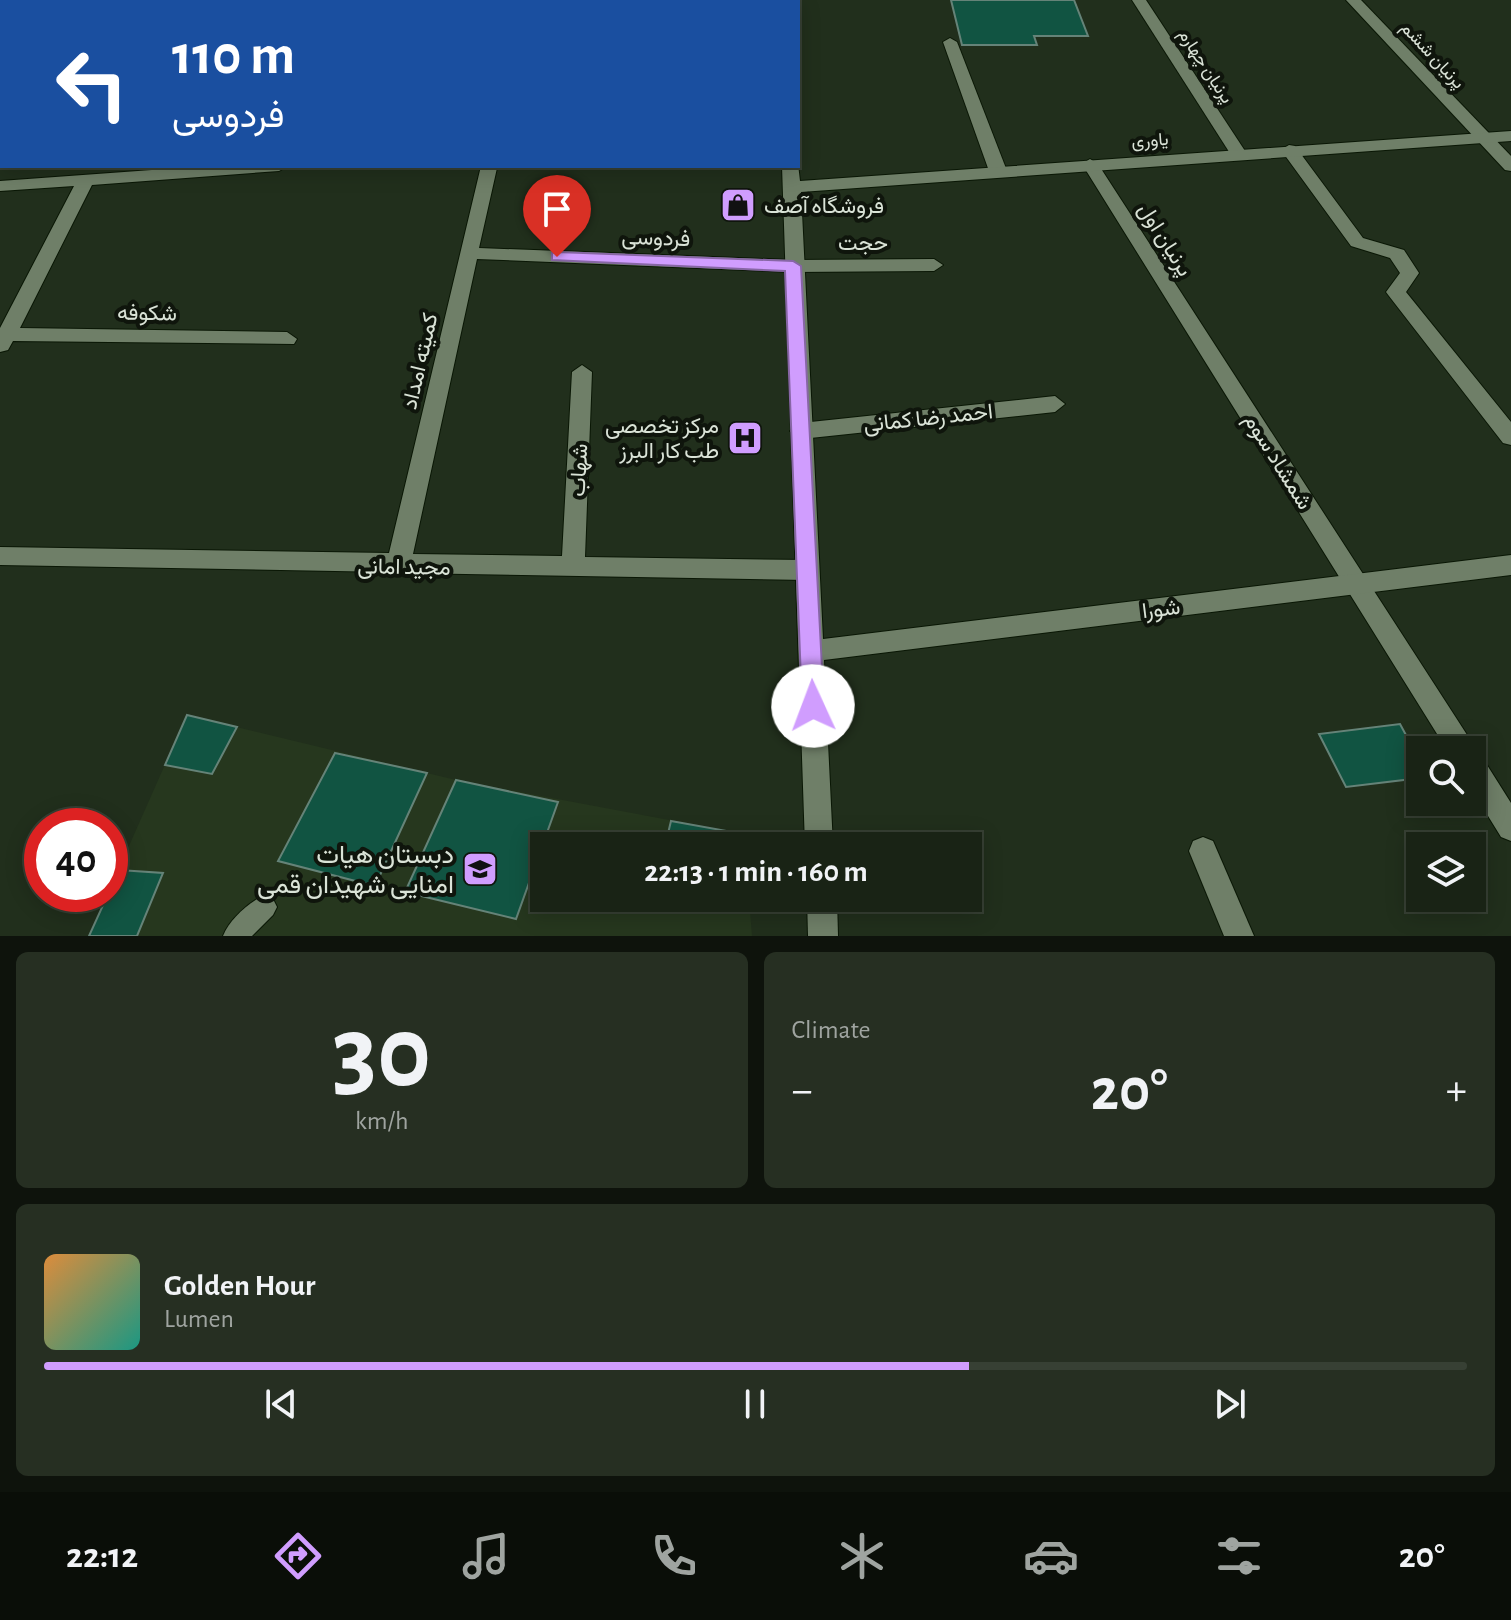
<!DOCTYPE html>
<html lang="en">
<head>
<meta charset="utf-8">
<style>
  :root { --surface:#192315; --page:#262f22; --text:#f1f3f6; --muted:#9fa4a0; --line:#374034; --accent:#d09dfe }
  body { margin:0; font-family:"Alegreya Sans",Vazirmatn,sans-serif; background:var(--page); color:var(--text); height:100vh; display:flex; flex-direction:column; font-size:30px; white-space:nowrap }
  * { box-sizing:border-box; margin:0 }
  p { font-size:26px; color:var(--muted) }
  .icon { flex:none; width:44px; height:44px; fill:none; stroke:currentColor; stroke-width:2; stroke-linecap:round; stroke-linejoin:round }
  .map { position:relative; height:936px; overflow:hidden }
  .details { display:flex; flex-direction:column; gap:16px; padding:16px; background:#0e130c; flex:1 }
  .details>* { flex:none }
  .banner { position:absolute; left:0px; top:0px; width:800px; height:168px; box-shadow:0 4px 20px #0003,0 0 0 2px var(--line); background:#1a4fa0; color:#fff; overflow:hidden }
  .fabs { position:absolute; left:1406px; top:736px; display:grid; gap:16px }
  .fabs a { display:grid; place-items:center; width:80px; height:80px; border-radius:0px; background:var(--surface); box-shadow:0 4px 20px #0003,0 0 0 2px var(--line); font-size:40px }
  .speed { position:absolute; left:24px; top:808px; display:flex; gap:16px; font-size:40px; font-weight:700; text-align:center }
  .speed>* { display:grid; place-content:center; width:104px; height:104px; border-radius:50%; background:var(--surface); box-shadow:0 4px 20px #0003,0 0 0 2px var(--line); line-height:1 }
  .speed .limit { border:12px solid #d22; background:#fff; color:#111 }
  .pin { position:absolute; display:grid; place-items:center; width:68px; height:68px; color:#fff; margin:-82px -34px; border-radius:50% 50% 50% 0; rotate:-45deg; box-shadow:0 0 8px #0007 }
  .pin .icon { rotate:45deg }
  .me { position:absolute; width:88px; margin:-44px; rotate:358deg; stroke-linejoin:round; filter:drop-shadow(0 0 6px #0008) }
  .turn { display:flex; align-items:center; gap:28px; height:168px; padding:0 40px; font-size:36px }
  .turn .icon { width:104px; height:104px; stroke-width:2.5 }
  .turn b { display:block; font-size:56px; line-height:68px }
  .big { font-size:60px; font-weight:700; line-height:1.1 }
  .details .widget { flex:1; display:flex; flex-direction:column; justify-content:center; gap:12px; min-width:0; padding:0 28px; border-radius:12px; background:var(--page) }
  .details .dial { align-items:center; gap:0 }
  .dial b { font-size:104px; line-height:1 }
  .song { display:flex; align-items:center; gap:24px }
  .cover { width:96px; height:96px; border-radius:12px; background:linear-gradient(135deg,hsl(30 70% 55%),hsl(170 70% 35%)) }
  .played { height:8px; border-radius:4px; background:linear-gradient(90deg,var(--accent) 65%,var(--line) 65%) }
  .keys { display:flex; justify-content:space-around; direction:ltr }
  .heat { display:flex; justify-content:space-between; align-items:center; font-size:44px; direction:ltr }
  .details .tiles { flex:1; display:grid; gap:16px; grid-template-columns:1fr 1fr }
  .widget:last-child { grid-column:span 2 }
  .trip { position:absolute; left:530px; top:832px; width:452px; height:80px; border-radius:0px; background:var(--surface); box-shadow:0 4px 20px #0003,0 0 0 2px var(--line); font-weight:700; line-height:80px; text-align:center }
  .tab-bar { display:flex; height:128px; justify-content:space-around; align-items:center; background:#0a0e08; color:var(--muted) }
  .tab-bar .icon { width:56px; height:56px }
  .tab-bar .selected { color:var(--accent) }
  .tab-bar b { font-size:36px; color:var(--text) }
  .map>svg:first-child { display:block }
</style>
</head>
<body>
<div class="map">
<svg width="1511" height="936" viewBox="0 0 1511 936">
  <rect width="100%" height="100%" fill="#212f1c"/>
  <path fill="#26371e" d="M187 715 456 780 749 835V846H544V898H749L752 936H89Z"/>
  <g fill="#115442" stroke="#658378" stroke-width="2">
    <path d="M951 0H1074L1088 36H1034L1037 45H962Z"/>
    <path d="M187 715 237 727 212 774 165 765Z"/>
    <path d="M1400 724 1420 761V778L1346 787 1319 734Z"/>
    <path d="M335 753 427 773 375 886 278 861Z"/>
    <path d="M456 780 558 802 516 919 405 892Z"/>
    <path d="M671 821 749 835V846H665Z"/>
    <path d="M119 870 163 873 137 936H89Z"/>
  </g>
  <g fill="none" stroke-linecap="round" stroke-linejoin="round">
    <g stroke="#0a1705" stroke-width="2">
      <path id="service" d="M265 895 273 899 277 907 273 915 252 936H223C229 920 249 902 265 895Z"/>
    </g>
    <g stroke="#0a1705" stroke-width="2">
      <g id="minor">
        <rect x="89" y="0" width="14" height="2"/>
        <rect x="247" y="0" width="14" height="2"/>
        <path d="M653 0H681L652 2Z"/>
        <path d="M1132 0H1146L1247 154 1245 158H1233Z"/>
        <path d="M1346 0H1361L1511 156V171L1505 170Z"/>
        <path d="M950 38 957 42 1007 171 1004 175H992L989 171 943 42Z"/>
        <rect x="0" y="93" width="2" height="10"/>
        <path d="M1289 145 1295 146 1363 238 1404 250 1419 273 1406 292 1511 422V445L1503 443 1389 296 1386 292 1400 273 1390 258 1351 246 1281 150Z"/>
        <path d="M1090 159 1098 164 1471 741 1473 754 1482 757 1511 803V841L1501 837 1472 790V750H1447L1082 164Z"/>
        <path d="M207 166H288L279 171 92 185 20 328 287 332 297 339 294 344 13 341 8 350 0 352V328L74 186 0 191V181Z"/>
        <path d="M481 166 497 168 479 248 793 260 934 259 943 265 934 271 793 272 477 259 413 554 562 556 572 372 582 365 592 372 585 557 807 560 815 563 819 570 815 577 807 580 406 573 398 576 389 572 0 565V547L389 553Z"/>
        <path d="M1055 396 1065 404 1055 412 801 439 790 431 801 423Z"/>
        <path d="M1203 837 1213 841 1254 936H1224L1189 851 1193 841Z"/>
      </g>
    </g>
    <g stroke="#0a1705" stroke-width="2">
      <g id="tertiary">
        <rect x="767" y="0" width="14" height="2"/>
        <path d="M1511 131V141L801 192 823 639 1511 555V575L824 660 833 846H805L782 166 798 164 800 181Z"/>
        <path d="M0 150H2L0 162Z"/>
        <path d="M807 898H837L838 936H808Z"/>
      </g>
    </g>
    <use href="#service" fill="#6f7f68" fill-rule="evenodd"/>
    <use href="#minor" fill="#6f7f68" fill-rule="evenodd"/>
    <use href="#tertiary" fill="#6f7f68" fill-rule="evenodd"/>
  </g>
  <path fill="#d09dfe" stroke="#8766a5" stroke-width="2" d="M557 252 793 261 801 266 824 706 821 713 813 716 805 713 802 706 785 271 552 260V253Z"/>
  <defs>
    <g id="shop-square" transform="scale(1.8)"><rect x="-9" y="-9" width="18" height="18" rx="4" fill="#d09dfe" stroke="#0f150c"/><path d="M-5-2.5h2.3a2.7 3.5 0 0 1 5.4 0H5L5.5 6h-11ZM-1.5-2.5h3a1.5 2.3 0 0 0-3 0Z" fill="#111"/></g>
    <g id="hospital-square" transform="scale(1.8)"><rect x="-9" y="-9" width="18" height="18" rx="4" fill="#d09dfe" stroke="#0f150c"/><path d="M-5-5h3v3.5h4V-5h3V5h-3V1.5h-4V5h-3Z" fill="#111"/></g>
    <g id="school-square" transform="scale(1.8)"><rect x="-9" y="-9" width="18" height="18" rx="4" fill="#d09dfe" stroke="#0f150c"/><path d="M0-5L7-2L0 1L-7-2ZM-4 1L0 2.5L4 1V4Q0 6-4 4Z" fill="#111"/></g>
  </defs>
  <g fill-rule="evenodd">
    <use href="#shop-square" x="738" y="205"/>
    <use href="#hospital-square" x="745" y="438"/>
    <use href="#school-square" x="480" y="869"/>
  </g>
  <g text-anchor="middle" stroke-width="8" stroke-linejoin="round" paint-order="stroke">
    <g font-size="18" fill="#dae3d7" stroke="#0f150c">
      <text transform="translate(1433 55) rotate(47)" y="6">پرنیان ششم</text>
      <text transform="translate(1206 66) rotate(57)" y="6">پرنیان چهارم</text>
      <text transform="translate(1150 140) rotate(-4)" y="6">یاوری</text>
    </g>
    <g font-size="22" fill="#dae3d7" stroke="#0f150c" text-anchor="start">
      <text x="764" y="213">فروشگاه آصف</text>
      <text x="719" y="433" text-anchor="end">مرکز تخصصی<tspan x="719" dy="25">طب کار البرز</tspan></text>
    </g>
    <g font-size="22" fill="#dae3d7" stroke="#0f150c">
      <text transform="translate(656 237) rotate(2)" y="8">فردوسی</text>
      <text transform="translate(1166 239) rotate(58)" y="8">پرنیان اول</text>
      <text x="863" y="250">حجت</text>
      <text transform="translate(147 312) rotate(1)" y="8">شکوفه</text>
      <text transform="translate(419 361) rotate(-77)" y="8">کمیته امداد</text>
      <text transform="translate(928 417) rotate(-6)" y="8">احمد رضا کمانی</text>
      <text transform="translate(1279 461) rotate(58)" y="8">شمشاد سوم</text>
      <text transform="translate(578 470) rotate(-87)" y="8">شهاب</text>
      <text transform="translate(404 566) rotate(1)" y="8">مجید امانی</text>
      <text transform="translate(1161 608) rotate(-7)" y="8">شورا</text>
    </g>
    <g font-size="26" fill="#dae3d7" stroke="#0f150c" text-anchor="end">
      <text x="454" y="863">دبستان هیات<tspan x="454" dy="30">امنایی شهیدان قمی</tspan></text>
    </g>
  </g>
</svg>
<div class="fabs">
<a><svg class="icon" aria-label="search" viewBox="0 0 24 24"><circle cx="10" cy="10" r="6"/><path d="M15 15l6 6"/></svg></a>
<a><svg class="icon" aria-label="layers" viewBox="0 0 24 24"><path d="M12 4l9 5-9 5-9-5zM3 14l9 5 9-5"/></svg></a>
</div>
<div class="speed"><div class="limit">40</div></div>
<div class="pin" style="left:557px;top:257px;background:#d93025"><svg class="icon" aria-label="arrive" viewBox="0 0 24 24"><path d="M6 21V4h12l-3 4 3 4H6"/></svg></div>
<svg class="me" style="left:813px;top:706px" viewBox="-20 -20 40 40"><circle r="19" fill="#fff"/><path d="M0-13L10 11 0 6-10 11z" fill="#d09dfe"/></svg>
<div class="trip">22:13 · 1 min · 160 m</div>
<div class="banner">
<div class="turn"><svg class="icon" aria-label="left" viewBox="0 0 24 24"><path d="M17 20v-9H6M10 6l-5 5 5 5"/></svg><div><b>110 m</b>فردوسی</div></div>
</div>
</div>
<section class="details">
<div class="tiles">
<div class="widget dial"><b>30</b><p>km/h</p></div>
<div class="widget"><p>Climate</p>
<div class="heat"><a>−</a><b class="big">20°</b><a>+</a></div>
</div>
<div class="widget">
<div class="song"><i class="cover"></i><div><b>Golden Hour</b><p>Lumen</p></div></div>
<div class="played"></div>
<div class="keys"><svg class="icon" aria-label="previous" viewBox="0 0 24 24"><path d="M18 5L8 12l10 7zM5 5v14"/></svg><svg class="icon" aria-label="pause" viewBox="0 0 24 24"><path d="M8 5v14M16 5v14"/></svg><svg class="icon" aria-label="next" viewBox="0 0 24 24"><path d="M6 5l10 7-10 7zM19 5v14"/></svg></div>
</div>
</div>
</section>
<nav class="tab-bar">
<b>22:12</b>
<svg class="icon selected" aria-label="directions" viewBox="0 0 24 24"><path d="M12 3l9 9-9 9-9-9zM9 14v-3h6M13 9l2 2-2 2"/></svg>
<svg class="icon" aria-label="music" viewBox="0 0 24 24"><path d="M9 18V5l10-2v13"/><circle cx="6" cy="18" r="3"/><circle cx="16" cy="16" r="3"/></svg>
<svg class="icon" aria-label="phone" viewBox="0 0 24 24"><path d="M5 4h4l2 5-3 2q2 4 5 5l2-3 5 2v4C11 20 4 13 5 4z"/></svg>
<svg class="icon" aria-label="climate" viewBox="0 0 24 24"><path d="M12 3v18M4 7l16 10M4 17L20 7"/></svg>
<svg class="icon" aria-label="car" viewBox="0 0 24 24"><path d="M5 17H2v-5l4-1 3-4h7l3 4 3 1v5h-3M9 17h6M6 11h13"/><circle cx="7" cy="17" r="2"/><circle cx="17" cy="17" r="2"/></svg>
<svg class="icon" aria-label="filters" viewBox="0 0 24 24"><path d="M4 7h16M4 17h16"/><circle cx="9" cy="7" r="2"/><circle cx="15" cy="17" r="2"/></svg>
<b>20°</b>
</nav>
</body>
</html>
